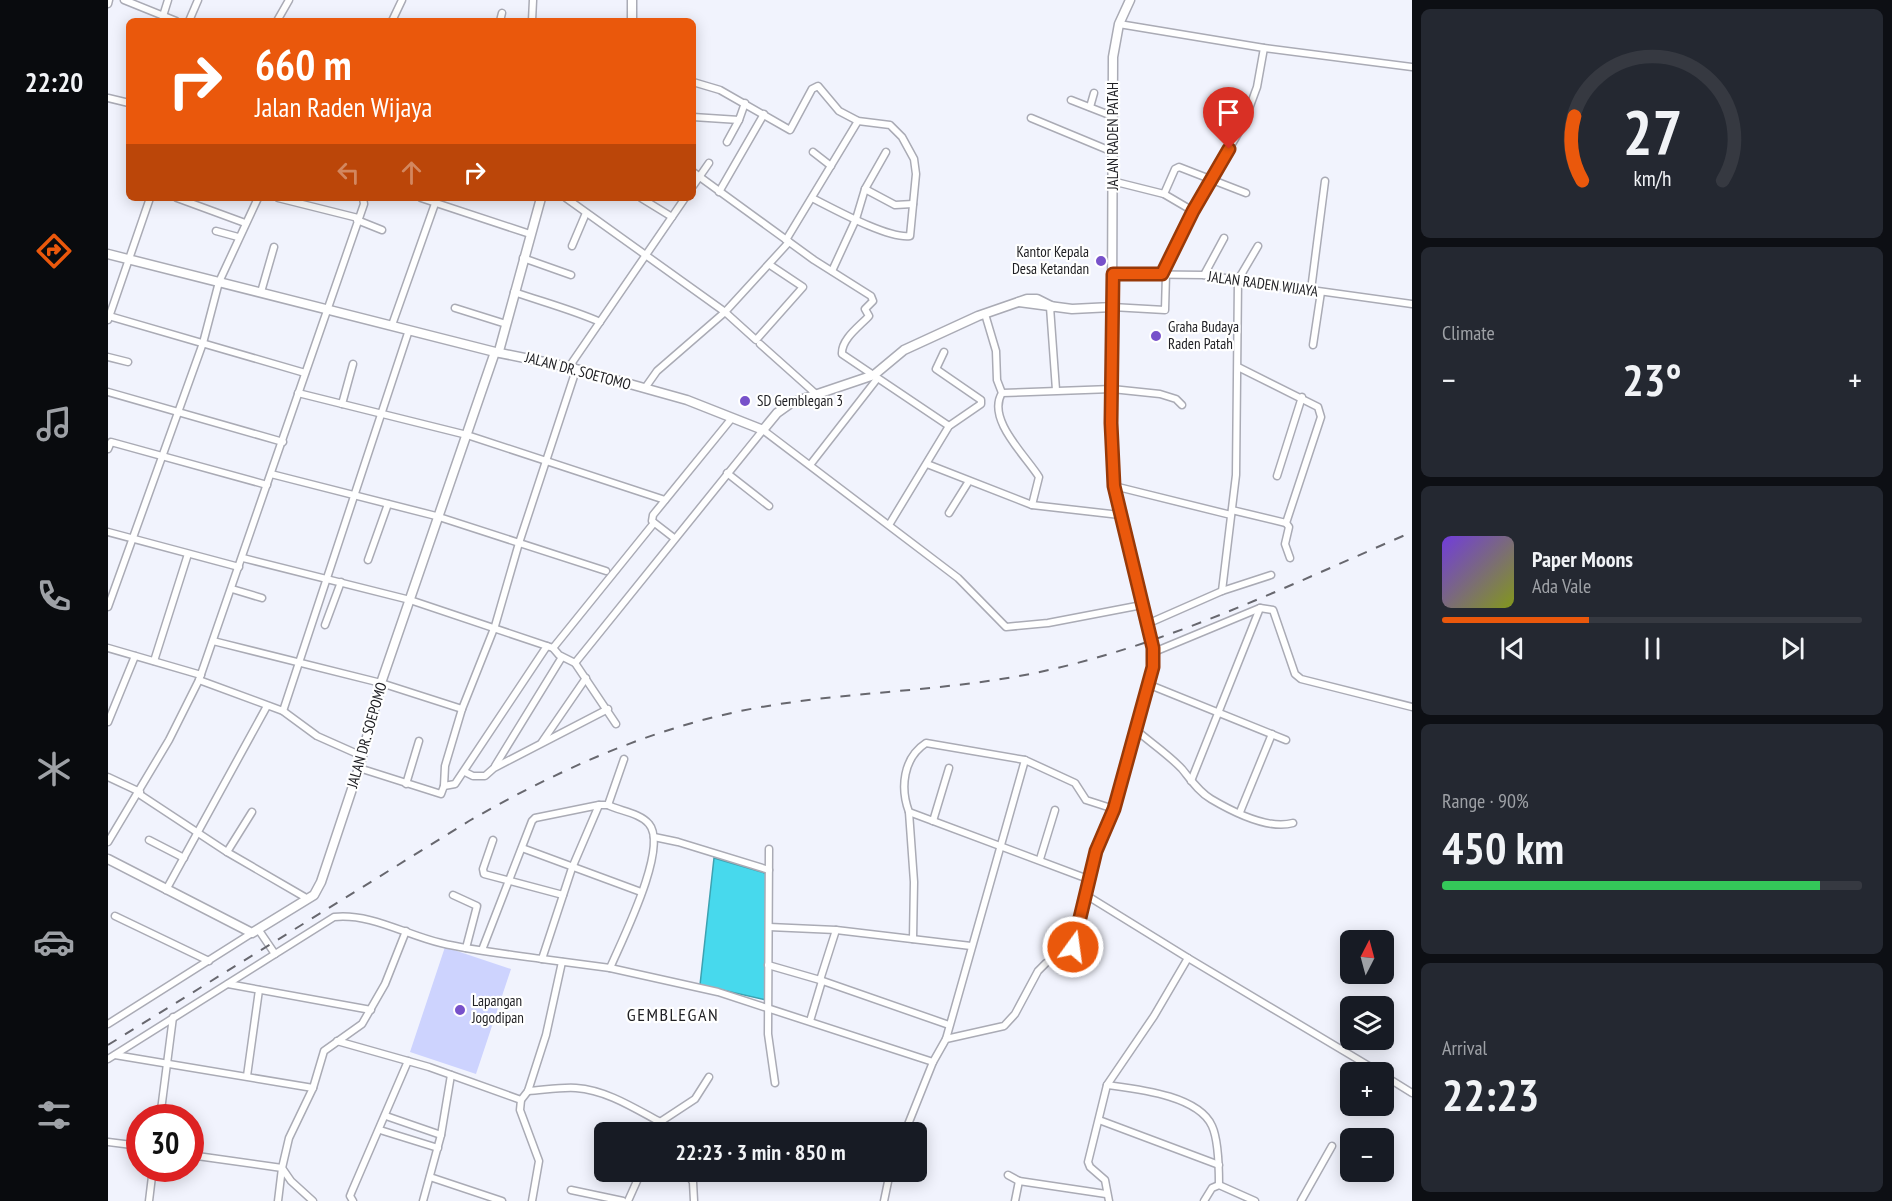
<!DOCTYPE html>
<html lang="en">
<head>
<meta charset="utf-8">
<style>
  :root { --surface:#171b24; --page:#242831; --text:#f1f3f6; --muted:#9ea1a6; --line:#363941; --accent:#ea580c }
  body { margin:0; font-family:"PT Sans Narrow",sans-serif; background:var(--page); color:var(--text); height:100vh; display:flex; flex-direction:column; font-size:22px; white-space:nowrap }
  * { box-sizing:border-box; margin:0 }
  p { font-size:20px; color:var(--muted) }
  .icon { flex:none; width:33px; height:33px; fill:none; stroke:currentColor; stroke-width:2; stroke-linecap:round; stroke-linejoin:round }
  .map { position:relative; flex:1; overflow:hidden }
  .panel { display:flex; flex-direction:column; gap:9px; padding:9px; background:#0d0f14; width:480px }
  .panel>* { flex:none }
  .hud { position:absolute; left:18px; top:18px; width:570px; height:183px; border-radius:9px; box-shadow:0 3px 15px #0003; background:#ea580c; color:#fff; overflow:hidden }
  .needle { width:39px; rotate:6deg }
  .fabs { position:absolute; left:1232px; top:930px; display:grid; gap:12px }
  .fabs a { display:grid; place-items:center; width:54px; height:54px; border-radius:9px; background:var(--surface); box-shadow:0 3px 15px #0003; font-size:30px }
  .speed { position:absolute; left:18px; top:1104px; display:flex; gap:12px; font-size:30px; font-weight:700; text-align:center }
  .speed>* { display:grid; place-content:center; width:78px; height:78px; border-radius:50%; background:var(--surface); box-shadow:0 3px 15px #0003; line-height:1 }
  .speed .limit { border:9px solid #d22; background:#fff; color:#111 }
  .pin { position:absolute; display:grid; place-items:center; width:51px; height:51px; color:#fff; margin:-62px -26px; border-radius:50% 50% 50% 0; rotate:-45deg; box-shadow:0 0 6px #0007 }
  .pin .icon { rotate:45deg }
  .me { position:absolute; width:66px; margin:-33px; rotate:14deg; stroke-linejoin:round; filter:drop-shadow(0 0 4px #0008) }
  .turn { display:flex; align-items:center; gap:21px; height:126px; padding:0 30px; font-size:27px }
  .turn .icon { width:78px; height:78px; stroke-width:2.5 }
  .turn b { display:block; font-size:42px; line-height:51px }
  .lanes { display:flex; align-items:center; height:57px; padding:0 30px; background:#0003; justify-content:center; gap:30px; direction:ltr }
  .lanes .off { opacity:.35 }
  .big { font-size:45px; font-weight:800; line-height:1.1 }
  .panel .tile { flex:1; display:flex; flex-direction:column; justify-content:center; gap:9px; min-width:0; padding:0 21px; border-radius:9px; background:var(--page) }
  .panel .dial { align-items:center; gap:0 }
  .dial svg { height:156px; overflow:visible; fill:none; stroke:var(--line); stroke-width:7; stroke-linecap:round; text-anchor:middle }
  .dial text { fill:var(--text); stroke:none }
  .song { display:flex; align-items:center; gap:18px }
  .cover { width:72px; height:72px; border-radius:9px; background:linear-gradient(135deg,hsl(260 70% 55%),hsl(70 70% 35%)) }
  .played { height:6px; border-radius:3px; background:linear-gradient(90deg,var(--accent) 35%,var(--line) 35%) }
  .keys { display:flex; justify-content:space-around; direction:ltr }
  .heat { display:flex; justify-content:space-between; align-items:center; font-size:33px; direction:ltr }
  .charge { height:9px; border-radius:4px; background:linear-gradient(90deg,#34c759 90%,var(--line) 0) }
  .trip { position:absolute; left:486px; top:1122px; width:333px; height:60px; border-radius:9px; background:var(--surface); box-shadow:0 3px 15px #0003; font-weight:800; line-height:60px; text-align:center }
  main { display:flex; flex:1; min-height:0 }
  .tabs { display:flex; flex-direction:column; width:108px; justify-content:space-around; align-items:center; background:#090b0e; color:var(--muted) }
  .tabs .icon { width:42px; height:42px }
  .tabs .on { color:var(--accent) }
  .tabs b { font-size:27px; color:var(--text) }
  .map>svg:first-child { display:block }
</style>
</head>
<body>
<main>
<nav class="tabs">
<b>22:20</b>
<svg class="icon on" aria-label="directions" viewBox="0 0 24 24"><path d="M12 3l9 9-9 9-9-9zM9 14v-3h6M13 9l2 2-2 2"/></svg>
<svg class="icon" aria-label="music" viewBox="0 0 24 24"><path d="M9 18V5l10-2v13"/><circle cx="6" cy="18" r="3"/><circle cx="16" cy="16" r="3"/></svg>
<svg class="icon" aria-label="phone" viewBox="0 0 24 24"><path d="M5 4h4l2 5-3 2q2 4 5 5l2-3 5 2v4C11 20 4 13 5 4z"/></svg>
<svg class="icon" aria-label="climate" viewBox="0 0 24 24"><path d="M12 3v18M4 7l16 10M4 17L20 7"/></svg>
<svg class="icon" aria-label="car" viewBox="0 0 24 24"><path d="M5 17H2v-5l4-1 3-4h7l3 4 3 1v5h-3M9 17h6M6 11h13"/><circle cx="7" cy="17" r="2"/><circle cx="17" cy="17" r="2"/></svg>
<svg class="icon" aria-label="filters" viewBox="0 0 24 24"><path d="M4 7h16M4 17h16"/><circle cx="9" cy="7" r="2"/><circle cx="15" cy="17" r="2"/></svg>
</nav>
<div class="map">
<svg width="1304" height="1201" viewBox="0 0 1304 1201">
  <rect width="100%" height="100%" fill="#f1f3fd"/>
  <path fill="#cdd3fe" d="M337 947 403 969 368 1074 302 1052Z"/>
  <path fill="#47d9ed" stroke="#3ca2b1" stroke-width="1.5" d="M606 858 660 874 658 1000 592 985Z"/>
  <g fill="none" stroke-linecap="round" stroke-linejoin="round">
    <g stroke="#aaabb5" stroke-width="9">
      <g id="street">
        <path d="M16 0 68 21"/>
        <path d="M0 4 1 0"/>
        <path d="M55 16 60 0"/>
        <path d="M81 21 90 0"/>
        <path d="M169 21 181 0"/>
        <path d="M284 21 294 0"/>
        <path d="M392 21 394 13"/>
        <path d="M424 21 425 0"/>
        <path d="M1011 24 1156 48 1304 67"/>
        <path d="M585 82 612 90 682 130 704 89 710 86 731 111 750 121 782 125 794 137 806 159 808 174 802 236C780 239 726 209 704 198"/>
        <path d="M0 98 21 103"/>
        <path d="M963 100 1004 116"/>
        <path d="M982 107 986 93"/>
        <path d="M585 117 631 120 637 103"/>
        <path d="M923 118 1005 152"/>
        <path d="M619 142 631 120"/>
        <path d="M705 152 723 166"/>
        <path d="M585 172 706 260 763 296 765 301 757 309 761 316C752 326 733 339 734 354L841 426"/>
        <path d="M1004 181 1056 194 1085 211"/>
        <path d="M585 186 601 163"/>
        <path d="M757 189 787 205 805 204"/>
        <path d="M611 192 656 114"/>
        <path d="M1056 194 1067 169 1071 167 1138 193"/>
        <path d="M69 198 137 223"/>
        <path d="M170 198 250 218"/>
        <path d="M313 198 422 234"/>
        <path d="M458 198 617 312 648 340 695 287 662 265"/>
        <path d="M533 198 564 217"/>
        <path d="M249 220 274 230"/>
        <path d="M108 231 130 237"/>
        <path d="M678 240 750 121"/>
        <path d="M464 246 478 213"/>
        <path d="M415 258 463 275"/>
        <path d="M724 271 748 219 757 189 778 152"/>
        <path d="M1005 274 1096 275 1304 304"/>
        <path d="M1054 274 1085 211 1135 125 1149 87 1156 48"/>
        <path d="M1096 275 1116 238"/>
        <path d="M1203 290 1217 181"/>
        <path d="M153 292 166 247"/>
        <path d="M406 292C435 302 465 310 492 322"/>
        <path d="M942 307 948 390"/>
        <path d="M347 308 398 324"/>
        <path d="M877 314 888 351 889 380 894 393"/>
        <path d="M1 316 197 373"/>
        <path d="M0 320 42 198"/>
        <path d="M284 325 329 198"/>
        <path d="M652 344 708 394"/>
        <path d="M1205 345 1213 292"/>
        <path d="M0 357 20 362"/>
        <path d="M461 367 577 198"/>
        <path d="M537 388 549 371 617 312 681 242"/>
        <path d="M0 392 175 442"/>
        <path d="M190 393 359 435 557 500"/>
        <path d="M234 404 245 364"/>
        <path d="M0 449 3 442 159 485"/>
        <path d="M819 464 924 505 1012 515"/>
        <path d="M702 465 769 379"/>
        <path d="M619 473 661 506"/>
        <path d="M163 474 328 516 498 571"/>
        <path d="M1169 476 1194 397"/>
        <path d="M1006 486 1123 515"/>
        <path d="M924 505 931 477C918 456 878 419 894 393L1004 389 1052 394 1068 399 1074 405"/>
        <path d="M1124 510 1178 523 1213 417 1210 407 1130 367"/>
        <path d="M841 513 861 481"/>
        <path d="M1178 523 1181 527 1177 544 1182 558"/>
        <path d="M781 525 841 426 873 404V400L828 369 836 352"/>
        <path d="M0 532 131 567"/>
        <path d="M566 538 544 521 545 515 624 418"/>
        <path d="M135 558 302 600 439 646"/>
        <path d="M260 560 280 504"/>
        <path d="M124 589 154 598"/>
        <path d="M1114 591 1128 475 1130 280 1150 246"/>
        <path d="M0 607 95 343 111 282 150 198"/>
        <path d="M1039 624 1114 591 1163 575"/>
        <path d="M217 625 233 582"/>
        <path d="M105 641 273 683 354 709"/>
        <path d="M0 648 93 675"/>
        <path d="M445 648 451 655 467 663"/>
        <path d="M1046 652 1152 608 1165 610 1187 674 1193 679 1304 707"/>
        <path d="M46 661 80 554"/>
        <path d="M91 680 175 711 209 736 254 756"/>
        <path d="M1042 685 1178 740"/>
        <path d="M175 711 301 330"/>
        <path d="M0 722 27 656"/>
        <path d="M508 724 467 663 655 430 850 578 898 627 940 623 1034 605"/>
        <path d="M1028 730C1043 743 1061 755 1074 769 1083 780 1091 792 1103 799 1125 812 1160 830 1185 823"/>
        <path d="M434 742 478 678"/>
        <path d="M387 766 454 657"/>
        <path d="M251 768 333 794 336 786 347 784 439 646 445 648 546 523"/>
        <path d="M357 772 365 776H377L386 768 500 709"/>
        <path d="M0 777 32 792"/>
        <path d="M1083 781 1152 608"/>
        <path d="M298 784 311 741"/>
        <path d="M336 786 337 766 354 709 387 626 411 543 468 370"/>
        <path d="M31 794 119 852 200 899"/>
        <path d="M500 805C512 811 532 813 541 824 561 847 514 940 502 968"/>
        <path d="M801 812 806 882 805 939"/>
        <path d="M1132 812 1164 734"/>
        <path d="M825 821 841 768"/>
        <path d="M546 837 570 842 661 870"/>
        <path d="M41 840 76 858"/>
        <path d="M385 840 375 869 376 874 455 895"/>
        <path d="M0 842 61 740 91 680 256 204 255 198"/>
        <path d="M414 848 533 892"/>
        <path d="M661 849 660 1034 667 1083"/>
        <path d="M119 852 144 812"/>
        <path d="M932 859 947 810"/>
        <path d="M980 879 801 812C792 788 795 758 818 743L917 760 967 783 978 800 1006 809"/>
        <path d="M58 890 159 706"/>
        <path d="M345 895 369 906 358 948"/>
        <path d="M978 895 1080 958 1046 1016 999 1085 980 1162 982 1167 997 1180 1001 1201"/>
        <path d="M7 916 101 961"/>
        <path d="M661 927 728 930 863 946"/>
        <path d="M150 929 167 954"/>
        <path d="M374 950 424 821 427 818 491 805"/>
        <path d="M1080 958 1271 1072"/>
        <path d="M434 959 502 968 610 992 825 1062"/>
        <path d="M660 965 712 980 841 1025"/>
        <path d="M712 980 728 930"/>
        <path d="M120 984 263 1010"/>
        <path d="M702 1021 714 981"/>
        <path d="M0 1024 144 933"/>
        <path d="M838 1039 917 760"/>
        <path d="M229 1041 321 1067 413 1100"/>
        <path d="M7 1055 205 1088"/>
        <path d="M0 1059 226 917C263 913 298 935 333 943 366 951 400 954 434 959L464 868 491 805H500L516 759"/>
        <path d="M1275 1075 1304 1093"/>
        <path d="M139 1076 151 990"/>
        <path d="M999 1085C1028 1089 1090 1095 1104 1126 1110 1139 1111 1170 1111 1185"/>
        <path d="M420 1091C436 1090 453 1087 468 1088 498 1090 526 1108 552 1122"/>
        <path d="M278 1116 333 1135"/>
        <path d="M52 1118 65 1017"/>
        <path d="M991 1120 1111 1165"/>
        <path d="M272 1130 330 1148"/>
        <path d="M546 1132 552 1122 587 1099 601 1077"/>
        <path d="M797 1132 825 1062 838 1039 896 1026 907 1014 930 971 938 963 965 947 988 851 1006 809 1045 667V648L1006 486 1003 423 1004 307 1057 310 1058 274"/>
        <path d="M0 1142 32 1146"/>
        <path d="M82 1155 174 1168 183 1181 205 1201"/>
        <path d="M578 1172 585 1182 586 1201"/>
        <path d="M900 1175 911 1181"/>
        <path d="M322 1177 394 1201"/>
        <path d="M463 1190 515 1201"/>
        <path d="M41 1201 45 1168"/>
        <path d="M170 1201 174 1168 181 1138 205 1088 216 1051 254 1024 277 984 298 931"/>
        <path d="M245 1201 242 1196 244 1191 300 1061"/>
        <path d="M315 1201 333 1135 343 1075"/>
        <path d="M424 1201 431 1161 412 1110 413 1100 420 1091 438 1035 454 962"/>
        <path d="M520 1201 533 1172"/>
        <path d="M776 1201 782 1172"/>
        <path d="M907 1201 911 1181 998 1194"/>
        <path d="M1096 1201 1104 1188 1111 1185 1147 1201"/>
        <path d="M1193 1201 1224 1146"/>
      </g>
    </g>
    <g stroke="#aaabb5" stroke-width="11">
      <g id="secondary">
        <path d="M524 21V0"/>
        <path d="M0 254 387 352 461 367 579 400 655 430 669 413 683 403 766 375 796 350 870 316 919 299H929L945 307"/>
        <path d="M911 302 964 309 1004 307 1005 57 1011 24 1022 0"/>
        <path d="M391 351 433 198"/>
        <path d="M0 859 144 933 206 895 213 882 251 768 273 683 387 352"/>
      </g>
    </g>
    <use href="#street" stroke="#fff" stroke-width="6"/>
    <use href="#secondary" stroke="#fff" stroke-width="8"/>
    <path stroke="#67676e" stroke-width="2" stroke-dasharray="10 10" stroke-linecap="butt" d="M0 1045 361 821C452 769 545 727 648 708 746 690 848 692 945 669 1070 640 1186 583 1304 532"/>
  </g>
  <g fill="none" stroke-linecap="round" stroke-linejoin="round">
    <g stroke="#983908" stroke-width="15">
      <path id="route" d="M965 947 988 851 1006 809 1045 667V648L1006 486 1003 423 1005 274H1054L1085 211 1121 149"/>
    </g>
    <use href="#route" stroke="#ea580c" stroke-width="10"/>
  </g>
  <g fill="#7751ca" stroke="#fff" stroke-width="2">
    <circle cx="993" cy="261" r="6"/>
    <circle cx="1048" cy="336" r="6"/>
    <circle cx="637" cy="401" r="6"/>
    <circle cx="352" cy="1010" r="6"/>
  </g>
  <g text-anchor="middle" stroke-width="4.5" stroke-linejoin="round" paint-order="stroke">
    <g font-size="15" fill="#212125" stroke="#fff">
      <text transform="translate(1005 136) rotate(-90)" y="5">JALAN RADEN PATAH</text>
      <text transform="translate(1155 284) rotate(8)" y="5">JALAN RADEN WIJAYA</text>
      <text transform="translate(470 371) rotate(15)" y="5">JALAN DR. SOETOMO</text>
      <text transform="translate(259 735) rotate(-74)" y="5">JALAN DR. SOEPOMO</text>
    </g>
    <g font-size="15" fill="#212125" stroke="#fff" text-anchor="start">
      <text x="981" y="257" text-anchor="end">Kantor Kepala<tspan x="981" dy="17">Desa Ketandan</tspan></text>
      <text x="1060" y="332">Graha Budaya<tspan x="1060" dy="17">Raden Patah</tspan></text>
      <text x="649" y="406">SD Gemblegan 3</text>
      <text x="364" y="1006">Lapangan<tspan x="364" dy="17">Jogodipan</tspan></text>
    </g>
    <g font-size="18" letter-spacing="1.5" fill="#212125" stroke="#fff">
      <text x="565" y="1021">GEMBLEGAN</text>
    </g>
  </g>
</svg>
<div class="fabs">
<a><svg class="needle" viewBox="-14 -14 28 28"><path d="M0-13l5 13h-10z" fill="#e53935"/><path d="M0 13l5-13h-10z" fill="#9ea1a6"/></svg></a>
<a><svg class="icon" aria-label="layers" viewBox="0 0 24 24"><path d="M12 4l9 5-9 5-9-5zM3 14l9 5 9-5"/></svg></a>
<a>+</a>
<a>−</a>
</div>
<div class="speed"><div class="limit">30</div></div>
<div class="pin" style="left:1121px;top:149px;background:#d93025"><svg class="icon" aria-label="arrive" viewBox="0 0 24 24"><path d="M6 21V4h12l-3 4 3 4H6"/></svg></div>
<svg class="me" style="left:965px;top:947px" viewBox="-20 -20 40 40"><circle r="17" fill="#ea580c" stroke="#fff" stroke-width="3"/><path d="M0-11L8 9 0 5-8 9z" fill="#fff"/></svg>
<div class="trip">22:23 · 3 min · 850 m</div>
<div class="hud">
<div class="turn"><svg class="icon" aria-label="right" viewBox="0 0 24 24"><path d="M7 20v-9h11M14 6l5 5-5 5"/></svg><div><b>660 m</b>Jalan Raden Wijaya</div></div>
<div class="lanes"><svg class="icon off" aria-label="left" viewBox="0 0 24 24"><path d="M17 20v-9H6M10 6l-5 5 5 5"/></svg><svg class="icon off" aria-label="ahead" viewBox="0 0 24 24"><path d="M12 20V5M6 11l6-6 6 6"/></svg><svg class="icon" aria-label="right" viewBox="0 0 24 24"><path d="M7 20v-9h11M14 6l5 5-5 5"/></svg></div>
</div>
</div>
<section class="panel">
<div class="tile dial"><svg viewBox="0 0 100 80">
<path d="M14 69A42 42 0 1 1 86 69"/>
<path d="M14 69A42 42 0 0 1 10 36" stroke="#ea580c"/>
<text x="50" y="56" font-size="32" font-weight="700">27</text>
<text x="50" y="72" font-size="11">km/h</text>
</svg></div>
<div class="tile"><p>Climate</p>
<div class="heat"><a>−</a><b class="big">23°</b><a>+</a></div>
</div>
<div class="tile">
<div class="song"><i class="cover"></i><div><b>Paper Moons</b><p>Ada Vale</p></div></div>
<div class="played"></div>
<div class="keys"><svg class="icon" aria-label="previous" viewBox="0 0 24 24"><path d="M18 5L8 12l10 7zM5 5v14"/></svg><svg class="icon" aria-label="pause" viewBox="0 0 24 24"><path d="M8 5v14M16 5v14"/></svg><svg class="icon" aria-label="next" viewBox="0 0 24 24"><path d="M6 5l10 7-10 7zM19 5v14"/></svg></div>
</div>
<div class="tile"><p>Range · 90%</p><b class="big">450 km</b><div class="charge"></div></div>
<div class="tile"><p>Arrival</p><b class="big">22:23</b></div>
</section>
</main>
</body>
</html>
